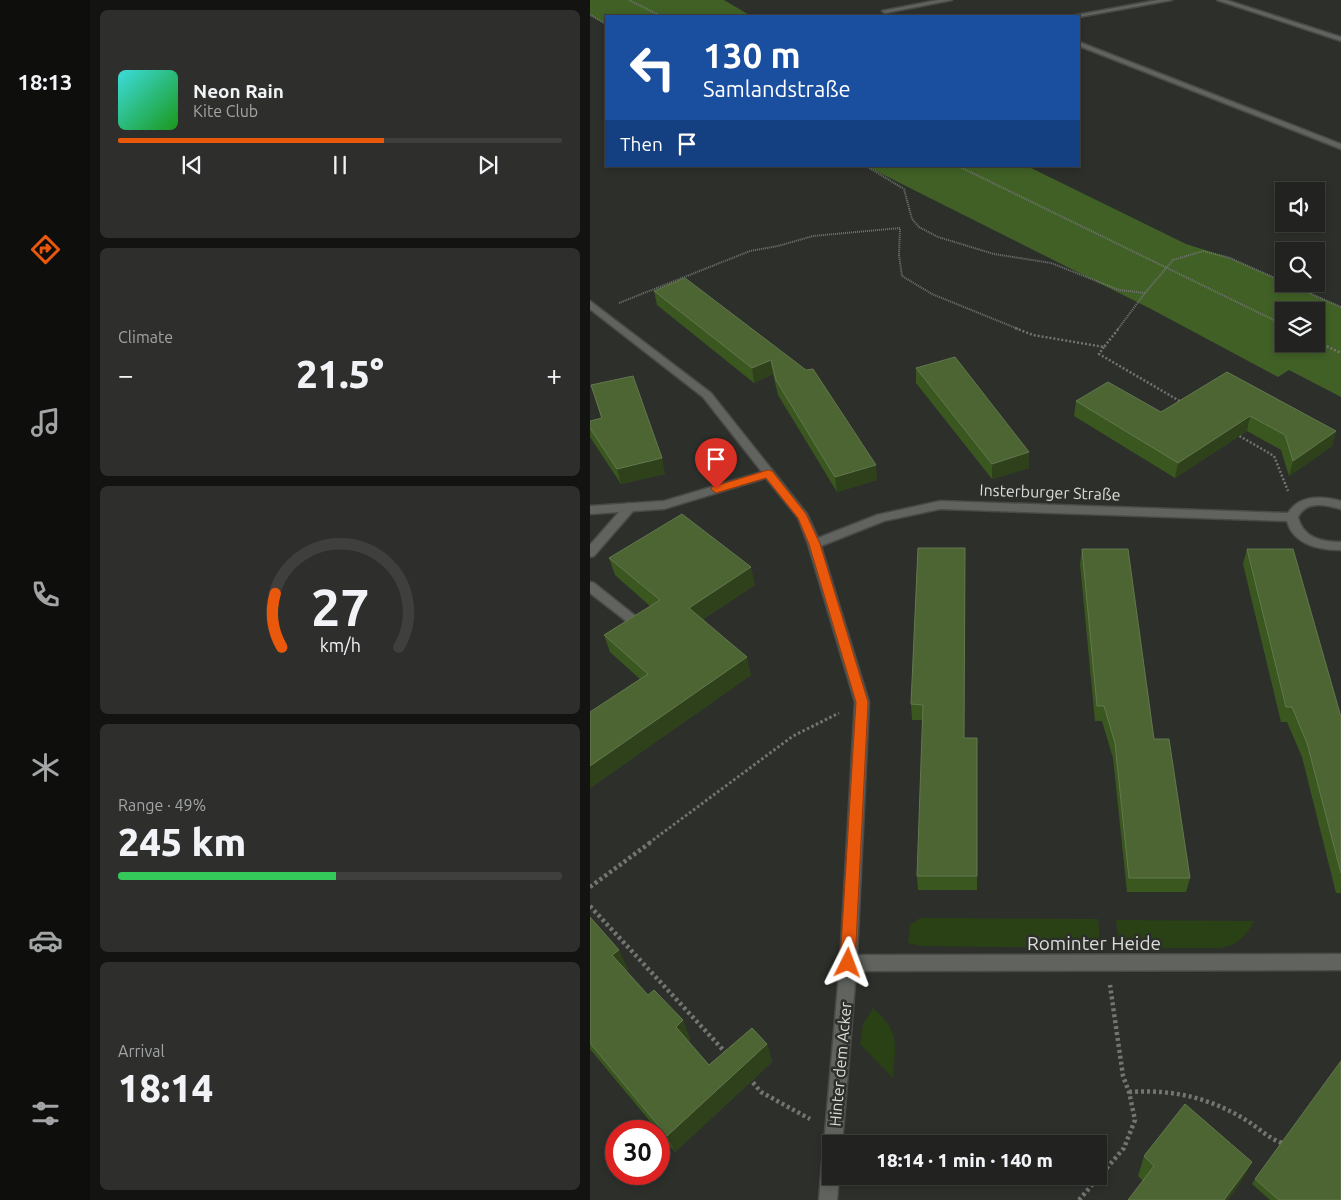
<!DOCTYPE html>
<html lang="en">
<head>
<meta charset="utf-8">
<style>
  :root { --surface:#222320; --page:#2e2f2d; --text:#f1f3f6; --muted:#a2a4a5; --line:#3f403e; --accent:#ea580c }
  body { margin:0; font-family:Ubuntu,sans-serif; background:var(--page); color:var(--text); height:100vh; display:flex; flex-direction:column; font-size:19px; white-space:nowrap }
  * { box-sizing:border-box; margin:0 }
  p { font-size:16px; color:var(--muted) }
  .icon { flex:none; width:28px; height:28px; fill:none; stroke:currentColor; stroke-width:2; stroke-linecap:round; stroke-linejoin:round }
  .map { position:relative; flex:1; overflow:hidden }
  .drawer { display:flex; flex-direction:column; gap:10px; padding:10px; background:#131312; width:500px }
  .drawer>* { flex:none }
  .guide { position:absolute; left:15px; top:15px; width:475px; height:152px; border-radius:0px; box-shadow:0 2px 8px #0003,0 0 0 1px var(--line); background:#1a4fa0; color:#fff; overflow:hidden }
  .controls { position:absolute; left:685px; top:182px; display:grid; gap:10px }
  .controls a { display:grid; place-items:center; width:50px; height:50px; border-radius:0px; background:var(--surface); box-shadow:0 2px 8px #0003,0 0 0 1px var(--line); font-size:25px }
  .speed { position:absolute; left:15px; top:1120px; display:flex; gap:10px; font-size:25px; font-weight:700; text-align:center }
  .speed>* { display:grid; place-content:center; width:65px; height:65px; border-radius:50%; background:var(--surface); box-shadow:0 2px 8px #0003,0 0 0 1px var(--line); line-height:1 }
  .speed .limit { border:8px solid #d22; background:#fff; color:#111 }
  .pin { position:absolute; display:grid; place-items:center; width:42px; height:42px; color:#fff; margin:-51px -21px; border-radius:50% 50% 50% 0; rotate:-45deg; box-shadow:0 0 5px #0007 }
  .pin .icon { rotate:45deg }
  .me { position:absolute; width:55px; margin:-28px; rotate:3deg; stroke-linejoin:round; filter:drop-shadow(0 0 4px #0008) }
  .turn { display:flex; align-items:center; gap:18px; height:105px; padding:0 15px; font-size:22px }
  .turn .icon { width:65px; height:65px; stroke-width:2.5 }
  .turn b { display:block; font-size:35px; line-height:42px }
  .then { display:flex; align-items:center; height:48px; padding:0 15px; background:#0003; gap:10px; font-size:19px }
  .big { font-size:38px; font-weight:800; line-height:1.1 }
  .drawer .tile { flex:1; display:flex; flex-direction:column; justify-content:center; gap:8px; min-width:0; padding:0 18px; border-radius:8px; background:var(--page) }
  .drawer .dial { align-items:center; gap:0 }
  .dial svg { height:130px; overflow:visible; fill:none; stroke:var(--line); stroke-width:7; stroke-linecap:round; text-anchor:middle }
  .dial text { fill:var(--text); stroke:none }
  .song { display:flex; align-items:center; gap:15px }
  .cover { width:60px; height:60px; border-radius:8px; background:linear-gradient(135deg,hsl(180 70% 55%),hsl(120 70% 35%)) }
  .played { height:5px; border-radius:2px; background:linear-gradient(90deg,var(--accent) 60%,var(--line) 60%) }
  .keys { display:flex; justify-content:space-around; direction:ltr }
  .heat { display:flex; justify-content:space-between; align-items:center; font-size:28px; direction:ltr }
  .charge { height:8px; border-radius:4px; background:linear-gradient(90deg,#34c759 49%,var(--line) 0) }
  .trip { position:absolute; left:232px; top:1135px; width:285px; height:50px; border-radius:0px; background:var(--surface); box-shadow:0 2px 8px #0003,0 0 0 1px var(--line); font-weight:800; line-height:50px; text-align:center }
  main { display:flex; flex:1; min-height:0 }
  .tabs { display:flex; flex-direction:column; width:90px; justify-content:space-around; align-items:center; background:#0e0e0d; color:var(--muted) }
  .tabs .icon { width:35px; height:35px }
  .tabs .current { color:var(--accent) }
  .tabs b { font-size:22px; color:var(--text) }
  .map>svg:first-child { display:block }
</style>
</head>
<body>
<main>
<nav class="tabs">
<b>18:13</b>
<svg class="icon current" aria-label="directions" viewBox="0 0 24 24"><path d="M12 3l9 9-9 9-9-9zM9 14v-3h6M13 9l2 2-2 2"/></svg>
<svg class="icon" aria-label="music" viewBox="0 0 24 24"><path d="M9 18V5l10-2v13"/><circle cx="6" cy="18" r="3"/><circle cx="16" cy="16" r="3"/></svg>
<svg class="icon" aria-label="phone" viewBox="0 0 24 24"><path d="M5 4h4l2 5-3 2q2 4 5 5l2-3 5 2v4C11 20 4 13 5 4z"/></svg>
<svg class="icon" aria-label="climate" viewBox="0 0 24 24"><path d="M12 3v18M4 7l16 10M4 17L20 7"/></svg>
<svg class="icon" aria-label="car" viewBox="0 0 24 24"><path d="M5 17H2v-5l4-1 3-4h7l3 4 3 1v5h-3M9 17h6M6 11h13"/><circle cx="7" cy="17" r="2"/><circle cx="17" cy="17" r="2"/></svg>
<svg class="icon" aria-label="filters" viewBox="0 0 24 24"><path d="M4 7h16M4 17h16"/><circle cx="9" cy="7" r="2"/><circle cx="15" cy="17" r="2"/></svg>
</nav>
<section class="drawer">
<div class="tile">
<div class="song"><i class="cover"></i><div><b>Neon Rain</b><p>Kite Club</p></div></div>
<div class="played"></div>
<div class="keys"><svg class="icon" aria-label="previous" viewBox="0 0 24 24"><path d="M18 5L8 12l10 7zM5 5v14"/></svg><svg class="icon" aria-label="pause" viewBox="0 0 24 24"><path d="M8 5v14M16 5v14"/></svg><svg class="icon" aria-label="next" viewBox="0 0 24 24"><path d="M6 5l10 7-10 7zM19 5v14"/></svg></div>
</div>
<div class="tile"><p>Climate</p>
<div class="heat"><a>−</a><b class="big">21.5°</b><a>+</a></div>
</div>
<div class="tile dial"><svg viewBox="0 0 100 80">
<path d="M14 69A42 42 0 1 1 86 69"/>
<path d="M14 69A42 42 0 0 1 10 36" stroke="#ea580c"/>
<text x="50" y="56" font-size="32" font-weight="700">27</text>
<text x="50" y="72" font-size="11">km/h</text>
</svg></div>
<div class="tile"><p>Range · 49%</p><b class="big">245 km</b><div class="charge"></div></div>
<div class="tile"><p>Arrival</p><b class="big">18:14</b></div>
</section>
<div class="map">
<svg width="751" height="1200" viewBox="0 0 751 1200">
  <rect width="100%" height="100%" fill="#2d2f2b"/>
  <g fill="#294114">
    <path d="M330 918 508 919C509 932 513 942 499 948L331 946 318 943 320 925Z"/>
    <path d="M526 920 664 921C656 936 648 945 631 948H539C526 943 528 932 526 920Z"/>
    <path d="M283 1008C311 1033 305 1043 303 1078L270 1044 273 1024Z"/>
  </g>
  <g fill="#406026" fill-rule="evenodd">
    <path d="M0 0H134L161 16H16V24L0 15Z"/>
    <path d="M276 166H437L596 244 640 258 694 282V284H699L751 307V397L699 370 688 377 561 309ZM694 311H726V344H694Z"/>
  </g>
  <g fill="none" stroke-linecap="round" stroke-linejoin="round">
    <g stroke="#494a48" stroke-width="3">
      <g id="lane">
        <path d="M348 0H362L295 13 292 11Z"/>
        <path d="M568 0H582L489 17 481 16Z"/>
        <path d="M627 0H636L751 37V41Z"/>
        <path d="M489 42 751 144V149L489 46Z"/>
        <path d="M40 503 46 507 44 510 4 556 0 557V545L36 504Z"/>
        <path d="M0 582 4 583 48 618 50 621 48 624H40L0 593Z"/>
      </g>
    </g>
    <g stroke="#494a48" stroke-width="3">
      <g id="street">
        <path d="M0 301 121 393 217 514 228 538 287 515 350 501 698 513C710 494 732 496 751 501V509C735 505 717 500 708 517 713 538 732 542 751 542V550C730 550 703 545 697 521L350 509 294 521 231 546 279 702 267 955 751 954V970L266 971 252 1144H241V1152L237 1150 234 1144 250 963 265 702 218 544 208 518 176 478 74 509 0 514V506L74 501 172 472 113 397 0 309Z"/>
        <path d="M241 1153V1176H249L247 1200H229L232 1162 234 1155Z"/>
      </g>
    </g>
    <g stroke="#737572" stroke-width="2" stroke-dasharray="1 1" stroke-linecap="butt">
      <path d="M39 0 71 16"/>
      <path d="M0 15 16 24"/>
      <path d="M276 166 314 189 322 219 329 227 348 237 404 254 461 263 529 290 555 293 583 260 613 251 640 258 694 282"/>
      <path d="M368 166 694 325"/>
      <path d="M699 284 751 307"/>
      <path d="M29 303 160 251 188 246 223 236 310 228 309 255 312 276 342 294 428 329"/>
      <path d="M528 329 555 293"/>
    </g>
    <g stroke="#737572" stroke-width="2.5" stroke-dasharray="2 2" stroke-linecap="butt">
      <path d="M425 328 443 335 514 347 529 328"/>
      <path d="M726 341 751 353"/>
      <path d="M514 347 509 354 593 403"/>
      <path d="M646 434 684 456 698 491"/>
    </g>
    <path stroke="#737572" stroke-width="3" stroke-dasharray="2.5 2.5" stroke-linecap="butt" d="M59 843 203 736 249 713"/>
    <g stroke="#737572" stroke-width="4.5" stroke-dasharray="3 3" stroke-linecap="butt">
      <path d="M0 887 61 842"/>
      <path d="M0 906 136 1053"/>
      <path d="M159 1078 171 1092 220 1119"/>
      <path d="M539 1092C583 1089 622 1098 659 1122 671 1130 681 1140 695 1144"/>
      <path d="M489 1200 534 1148 545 1120 539 1092 533 1076 520 985"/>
    </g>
    <use href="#lane" fill="#60635e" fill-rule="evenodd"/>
    <use href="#street" fill="#60635e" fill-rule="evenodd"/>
  </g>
  <g fill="#3a571f">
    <path d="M64 291 216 370 287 480 247 492 188 395 183 374 164 383 67 305Z"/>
    <path d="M326 368 439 468 402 479 326 383Z"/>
    <path d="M637 372 746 431 742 446 699 476 691 450 657 431 585 478 484 416 486 401 571 412Z"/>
    <path d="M1 385 75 474 31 484 0 437V428L11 418Z"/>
    <path d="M328 548 374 738H387V890H328L327 876 333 720H322L321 704Z"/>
    <path d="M492 549 564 739 600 878 596 892H537L523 758 512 721H505L490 564Z"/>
    <path d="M657 549 751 717V893H746L712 757 697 722H691L653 564Z"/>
    <path d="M19 558 165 585 113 619 161 675 0 788V712L50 679 20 652 14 635 60 606 25 575Z"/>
    <path d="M0 917 38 969 36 971 58 995 100 1038 98 1041 119 1065 177 1044 182 1062 85 1152 69 1132V1131H68L0 1049Z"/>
    <path d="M554 1156 652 1181H553L548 1176Z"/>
    <path d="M665 1179 751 1200H680L662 1184Z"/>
  </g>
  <g fill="#2e411b">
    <path d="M181 360 183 374 164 383 162 368Z"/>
    <path d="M660 416 657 431 585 478 588 463Z"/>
    <path d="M746 431 742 446 699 476 703 461Z"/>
    <path d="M439 452V468L402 479V464Z"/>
    <path d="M72 458 75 474 31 484 27 469Z"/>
    <path d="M286 465 287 480 247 492 245 477Z"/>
    <path d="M161 567 165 585 103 625 99 608Z"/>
    <path d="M157 657 161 675 0 788V766Z"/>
    <path d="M29 950 38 969 31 974 22 955Z"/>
    <path d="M93 1020 100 1038 93 1045 86 1027Z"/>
    <path d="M177 1044 182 1062 85 1152 77 1136Z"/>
    <path d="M662 1162 652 1181 638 1200H634Z"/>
  </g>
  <g fill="#4c6533" stroke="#62784e">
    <path d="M95 278 216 370 223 369 286 465 245 477 186 380 181 360 162 368 64 291Z"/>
    <path d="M365 357 439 452 402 464 326 368Z"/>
    <path d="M637 372 746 431 703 461 695 435 660 416 588 463 486 401 518 382 571 412Z"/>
    <path d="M43 376 72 458 27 469 0 428V421L12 418 1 385Z"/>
    <path d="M92 514 161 567 99 608 157 657 0 766V712L58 674 14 635 70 600 19 558Z"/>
    <path d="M328 548H375L374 738H387V876H327L333 705 321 704Z"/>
    <path d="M492 549H538L564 739H579L600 878H539L525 743 514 706H507Z"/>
    <path d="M657 549H703L751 717V873L717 743 702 707H696Z"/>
    <path d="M0 917 29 950 22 955 58 995 64 990 93 1020 86 1027 119 1065 162 1028 177 1044 77 1136 0 1043Z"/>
    <path d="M751 1061V1200H689L665 1179Z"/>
    <path d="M595 1104 662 1162 634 1200H538L564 1166 554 1156Z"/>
  </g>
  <path fill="#ea580c" stroke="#983908" d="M178 470 182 471 216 514 230 544 278 702 265 963 263 968 258 970 253 968 250 963 266 702 219 544 208 518 176 478 126 493 121 489 122 487Z"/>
  <g text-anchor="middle" stroke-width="5" stroke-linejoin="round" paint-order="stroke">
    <g font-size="16" fill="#dcdddb" stroke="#2d2f2b">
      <text transform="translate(460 492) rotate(2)" y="6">Insterburger Straße</text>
      <text transform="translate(250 1064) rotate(-85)" y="6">Hinter dem Acker</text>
    </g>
    <g font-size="19" fill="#dcdddb" stroke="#2d2f2b">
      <text x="504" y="950">Rominter Heide</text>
    </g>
  </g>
</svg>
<div class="controls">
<a><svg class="icon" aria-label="sound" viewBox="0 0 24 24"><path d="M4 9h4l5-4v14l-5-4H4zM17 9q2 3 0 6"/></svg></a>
<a><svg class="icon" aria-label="search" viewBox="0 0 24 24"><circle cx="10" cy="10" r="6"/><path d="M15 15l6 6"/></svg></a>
<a><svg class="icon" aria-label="layers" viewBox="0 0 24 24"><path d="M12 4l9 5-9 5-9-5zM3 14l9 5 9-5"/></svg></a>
</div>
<div class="speed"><div class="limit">30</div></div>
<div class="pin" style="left:126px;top:489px;background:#d93025"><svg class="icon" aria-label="arrive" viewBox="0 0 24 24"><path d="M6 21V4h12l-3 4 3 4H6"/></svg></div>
<svg class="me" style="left:258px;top:963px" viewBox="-20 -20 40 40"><path d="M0-17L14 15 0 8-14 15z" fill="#ea580c" stroke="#fff" stroke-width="4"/></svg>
<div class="trip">18:14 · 1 min · 140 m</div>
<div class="guide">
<div class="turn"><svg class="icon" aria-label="left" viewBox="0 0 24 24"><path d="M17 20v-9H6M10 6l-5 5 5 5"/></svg><div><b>130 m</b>Samlandstraße</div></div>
<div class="then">Then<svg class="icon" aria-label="arrive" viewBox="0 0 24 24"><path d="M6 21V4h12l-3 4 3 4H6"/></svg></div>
</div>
</div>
</main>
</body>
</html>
